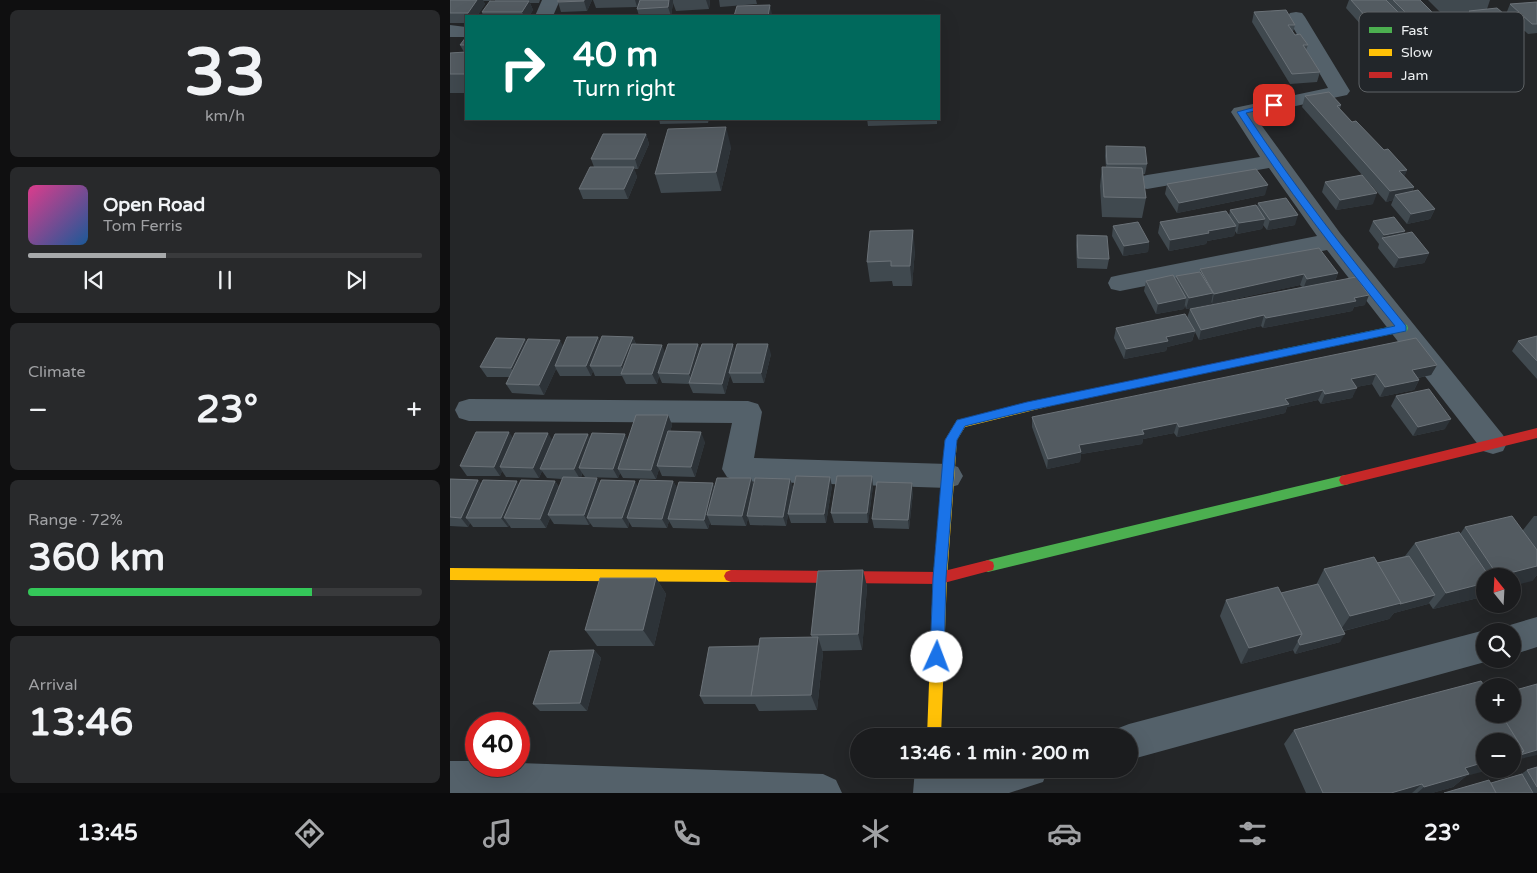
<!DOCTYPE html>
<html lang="en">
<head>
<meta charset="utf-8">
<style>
  :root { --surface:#1b1c1e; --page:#28292b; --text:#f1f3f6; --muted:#a0a1a4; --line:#393a3c; --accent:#a7a9ab }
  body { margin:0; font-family:"Varela Round",sans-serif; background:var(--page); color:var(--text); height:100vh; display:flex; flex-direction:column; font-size:19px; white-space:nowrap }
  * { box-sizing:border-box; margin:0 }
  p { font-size:16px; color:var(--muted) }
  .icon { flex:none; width:28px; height:28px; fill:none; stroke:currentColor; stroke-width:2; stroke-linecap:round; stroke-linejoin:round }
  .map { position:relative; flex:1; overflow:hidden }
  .details { display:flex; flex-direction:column; gap:10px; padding:10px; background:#0f0f10; width:450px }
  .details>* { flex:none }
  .banner { position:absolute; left:15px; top:15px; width:475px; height:105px; border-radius:0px; box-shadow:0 5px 20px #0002,0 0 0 1px var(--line); background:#00695c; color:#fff; overflow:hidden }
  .needle { width:32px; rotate:342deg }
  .controls { position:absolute; left:1026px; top:568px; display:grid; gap:10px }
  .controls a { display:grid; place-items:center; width:45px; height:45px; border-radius:50%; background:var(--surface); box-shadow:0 5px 20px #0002,0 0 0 1px var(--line); font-size:25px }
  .speed { position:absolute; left:15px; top:712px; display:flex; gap:10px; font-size:25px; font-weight:700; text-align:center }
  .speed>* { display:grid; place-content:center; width:65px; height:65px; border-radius:50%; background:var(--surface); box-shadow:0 5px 20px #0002,0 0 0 1px var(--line); line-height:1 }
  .speed .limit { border:8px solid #d22; background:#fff; color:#111 }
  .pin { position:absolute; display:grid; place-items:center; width:42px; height:42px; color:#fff; margin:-21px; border-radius:10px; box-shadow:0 2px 8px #0006 }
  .me { position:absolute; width:55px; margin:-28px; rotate:2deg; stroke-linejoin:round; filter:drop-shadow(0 0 4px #0008) }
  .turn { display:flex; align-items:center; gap:18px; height:105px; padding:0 25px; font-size:22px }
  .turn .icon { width:65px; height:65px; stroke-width:2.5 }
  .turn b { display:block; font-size:35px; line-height:42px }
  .big { font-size:38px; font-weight:800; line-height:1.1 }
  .details .widget { flex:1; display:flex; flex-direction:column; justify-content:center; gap:8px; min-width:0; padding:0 18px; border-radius:8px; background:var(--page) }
  .details .dial { align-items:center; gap:0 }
  .dial b { font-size:65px; line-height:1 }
  .song { display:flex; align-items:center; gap:15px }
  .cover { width:60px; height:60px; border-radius:8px; background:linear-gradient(135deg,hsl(330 70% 55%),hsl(210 70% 35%)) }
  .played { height:5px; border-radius:2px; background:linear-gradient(90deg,var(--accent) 35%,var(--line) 35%) }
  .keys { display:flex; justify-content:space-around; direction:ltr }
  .heat { display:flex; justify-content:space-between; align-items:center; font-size:28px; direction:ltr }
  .charge { height:8px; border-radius:4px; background:linear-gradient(90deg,#34c759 72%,var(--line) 0) }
  .trip { position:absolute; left:400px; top:728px; width:288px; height:50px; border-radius:25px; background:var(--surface); box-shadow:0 5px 20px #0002,0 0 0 1px var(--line); font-weight:800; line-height:50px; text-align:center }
  .tab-bar { display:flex; height:80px; justify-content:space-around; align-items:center; background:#0b0b0c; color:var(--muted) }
  .tab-bar .icon { width:35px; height:35px }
  .tab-bar .on { color:var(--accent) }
  .tab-bar b { font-size:22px; color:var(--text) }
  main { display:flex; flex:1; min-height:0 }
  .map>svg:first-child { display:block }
</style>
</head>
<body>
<main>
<section class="details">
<div class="widget dial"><b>33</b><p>km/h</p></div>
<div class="widget">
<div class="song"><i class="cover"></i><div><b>Open Road</b><p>Tom Ferris</p></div></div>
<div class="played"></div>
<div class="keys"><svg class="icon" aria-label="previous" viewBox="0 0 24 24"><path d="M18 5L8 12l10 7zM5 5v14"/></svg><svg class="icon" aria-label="pause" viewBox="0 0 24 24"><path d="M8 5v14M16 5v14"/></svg><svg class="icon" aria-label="next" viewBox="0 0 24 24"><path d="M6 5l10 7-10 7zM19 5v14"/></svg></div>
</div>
<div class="widget"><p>Climate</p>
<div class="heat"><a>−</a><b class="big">23°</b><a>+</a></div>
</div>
<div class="widget"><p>Range · 72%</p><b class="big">360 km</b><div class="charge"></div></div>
<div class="widget"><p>Arrival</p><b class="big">13:46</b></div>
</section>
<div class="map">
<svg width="1087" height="793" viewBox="0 0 1087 793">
  <rect width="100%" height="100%" fill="#242628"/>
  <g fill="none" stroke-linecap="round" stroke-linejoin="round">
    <g fill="#54616a" fill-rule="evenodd">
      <path d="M92 0H110L103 16H85Z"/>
      <path d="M846 12 852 13 855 17 900 91 897 95 804 115 890 233 1053 435 1057 443 1053 451 1043 454 1033 451 877 250 670 291 661 289 658 283 661 277 670 275 867 236 819 168 697 189 689 187 686 182 689 177 697 175 810 157 781 112 784 108 878 88 837 17 840 13Z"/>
      <path d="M0 25 16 27V37H0Z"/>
      <path d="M19 399 298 401 308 404 312 412 304 458 498 464 508 467 513 476 508 485 498 488 287 481 277 477 272 469 282 423 19 421 9 418 5 410 9 402Z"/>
      <path d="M1087 617V647L1062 655V631H1049L1050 628Z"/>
      <path d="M1035 630 1038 631H1035V659H1043L1035 662 679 760V736H663L666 729 679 724Z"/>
      <path d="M0 761H26V766H69V763L373 774 386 780 392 793H0Z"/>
      <path d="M465 769H501V771L511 769H598L593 782 559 793H463Z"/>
    </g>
    <g fill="#4caf50" fill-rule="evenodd">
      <path d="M953 324 957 325 958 328 957 331 818 360 813 356 818 352Z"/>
      <path d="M895 475 899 476 901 480 899 484 895 485 538 572 533 570 532 566 533 562 538 560Z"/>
    </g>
    <g fill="#ffc107" fill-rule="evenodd">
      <path d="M613 395 617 396 619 399 617 402 515 427 507 440 497 578 491 736H477L483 578 495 440 507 420Z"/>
      <path d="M0 568 281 570 286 572 288 576 286 580 281 582 0 580Z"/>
    </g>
    <g fill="#c62828" fill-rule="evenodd">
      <path d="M818 352 822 353 823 356 822 359 613 403 609 402 607 399 609 396 613 395Z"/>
      <path d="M1087 428V438L895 485 891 484 889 480 891 476 895 475Z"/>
      <path d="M538 560 543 562 544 566 543 570 490 584 281 582 276 580 274 576 276 572 281 570 490 572Z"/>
    </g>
  </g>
  <g fill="#40494f" fill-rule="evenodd">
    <path d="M0 0H41L40 1H33L35 4 27 16H16V23H0Z"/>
    <path d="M45 0H90L89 3H80L83 10 79 16H33L32 12 45 1Z"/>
    <path d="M142 0 137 11 111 12 108 2Z"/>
    <path d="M143 0H189L187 7 146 8Z"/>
    <path d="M190 0H260L259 9 226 11 223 3 221 16H189L187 9Z"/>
    <path d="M269 0H306L307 4 270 7Z"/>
    <path d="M899 0H970L982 12 979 20 995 17 978 0H1040L1037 9 1067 25 1062 35 1033 38 1027 31 1023 39 981 47 978 44 977 47 939 54 923 39 926 29 954 24 947 17 945 23 913 27 896 8ZM1017 15 1015 19 1010 16Z"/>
    <path d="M1087 2V33L1078 34 1056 14 1060 4Z"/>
    <path d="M804 12 845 25 843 32 845 35 858 45 856 50 870 72 867 82 840 84 802 22Z"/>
    <path d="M16 37V93H0V53L14 52 10 45Z"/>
    <path d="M855 96 891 105 890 109 902 122 957 170 954 176 964 187 962 192 985 209 980 219 957 224 941 205 943 200 936 202 852 107Z"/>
    <path d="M209 119H259L258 123 210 124Z"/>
    <path d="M417 119H487V124L418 126Z"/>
    <path d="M196 134 199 144 188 169H184L187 177 178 199H133L129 189 144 167 141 159Z"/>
    <path d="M656 146 697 164 695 174H693L696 198 692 218 652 217 650 186 652 167H656L655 156Z"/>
    <path d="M281 147 271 191 211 193 205 174Z"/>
    <path d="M875 182 923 204 886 210 872 192Z"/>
    <path d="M717 184 815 195 727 213 715 194Z"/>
    <path d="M808 203 845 225 817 230 813 225 812 229 787 234 785 231 784 236 757 241 756 244 719 251 708 233 710 222 779 215 780 210 807 207Z"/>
    <path d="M923 221 954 234 979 253 974 263 944 268 928 248 929 244 919 231Z"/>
    <path d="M663 226 699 242 698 252 673 256 662 236Z"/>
    <path d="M627 235 659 259 657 269 627 268 626 245Z"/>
    <path d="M465 250 462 286H443L442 281 420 282 417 262Z"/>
    <path d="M750 269 888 273 885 281 915 305 904 307 902 311 813 328 811 326 749 340 745 332 742 341 717 347 716 351 674 359 664 338 666 328 737 318 740 309 852 287 850 285 762 304 761 302V304L736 309 735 305 734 309 706 314 694 291 696 281 725 279 726 276 750 272Z"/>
    <path d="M1087 336V379L1062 351 1068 341Z"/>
    <path d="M148 337 150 342 183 337 186 344 215 352 248 344 250 349 321 354 314 383H283L280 375 275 394 243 393 239 384 212 383 209 376 207 384H176L172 376H145L143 371 141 376H110L106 369 94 395 62 393 56 384 59 377H37L30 367 77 342 113 346Z"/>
    <path d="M987 365 981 375 968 378 969 380 964 390 930 397 922 384 906 387 902 398 871 404 868 400 837 407 835 413 727 437 724 433 693 439 692 444 631 454 630 462 597 469 582 427V417Z"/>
    <path d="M946 396 995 429 963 436 941 406Z"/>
    <path d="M218 415 222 425 220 432 255 442 245 477 212 476 209 469 206 479 173 478 170 473 168 478 135 477 132 473 131 478 150 483 188 486 223 481 227 488 265 486 301 478 304 486 340 479 343 488 336 526 300 525 298 518 296 526 261 525 260 522 258 529 223 528 219 521 217 528 182 527 179 522 178 528 143 527 140 523 139 525 104 524 100 518 96 528H61L59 525 58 527H23L20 523 18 527 0 526V479L28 480 31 484H69L105 481 109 487 112 479 97 478 92 471 89 478 56 477 52 471 50 476H17L10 466 63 438 102 440 138 434 140 439H178Z"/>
    <path d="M382 486 376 523H341L338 514Z"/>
    <path d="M423 486 418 523H384L381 513Z"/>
    <path d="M463 492 459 529 424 528 422 519Z"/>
    <path d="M1084 516H1087V575L1082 581 1062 576H1035V593H1034L1033 592 1028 598 983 609 979 603 978 604 944 613 939 619 894 631 890 642 845 654 843 650 791 664 770 616 776 600 831 593 866 585 874 569 927 563 955 556 965 543 1010 534 1015 527 1073 530Z"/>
    <path d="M413 570 417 587 412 650 372 651 373 653 367 710 309 711 305 704H254L250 696 309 646 362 637 361 635Z"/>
    <path d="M206 578 216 594 204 646H147L135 630Z"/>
    <path d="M144 650 151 658 137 711H90L83 704Z"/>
    <path d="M844 730 1062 741 1016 776 1003 787 982 793H856L834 744Z"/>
    <path d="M1087 767V793H994L1041 783 1071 774 1077 770Z"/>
  </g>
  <g fill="#2d3338">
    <path d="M27 0H33L35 4 27 16H19L18 13Z"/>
    <path d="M134 0H142L137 11 134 1Z"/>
    <path d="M185 0H189L187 7Z"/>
    <path d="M219 0H223V3L221 16 218 7Z"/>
    <path d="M256 0H260L259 9Z"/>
    <path d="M79 1 83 10 79 16H74L72 12Z"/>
    <path d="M320 5 322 14V16H318Z"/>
    <path d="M1027 29 1023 39 981 47 985 37Z"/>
    <path d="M980 38 977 47 939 54 943 44Z"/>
    <path d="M276 127 281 147 271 191 266 172Z"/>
    <path d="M196 134 199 144 188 169 185 159Z"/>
    <path d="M184 167 187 177 178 199 174 189Z"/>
    <path d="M957 170 953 180 949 171Z"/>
    <path d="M818 185 815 195 727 213 729 203Z"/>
    <path d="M964 187 959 197 945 195 943 200 936 202 940 191Z"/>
    <path d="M927 193 923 204 886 210 890 200Z"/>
    <path d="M985 209 980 219 957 224 961 214Z"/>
    <path d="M848 215 845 225 817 230 820 220Z"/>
    <path d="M815 219 812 229 787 234 789 223Z"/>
    <path d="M786 226 784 236 757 241 756 244 719 251 720 240 758 231Z"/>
    <path d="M463 230 465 250 462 286 460 266Z"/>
    <path d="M955 231 951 241 933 238 934 235Z"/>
    <path d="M699 242 698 252 673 256 674 246Z"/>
    <path d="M979 253 974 263 944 268 949 258Z"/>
    <path d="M888 273 884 283 853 289 857 279Z"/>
    <path d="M854 274 850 285 762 304 764 294Z"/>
    <path d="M763 293 761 304 736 309 739 298Z"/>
    <path d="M919 295 915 305 904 307 902 311 813 328 816 318Z"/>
    <path d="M736 298 734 309 706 314 708 304Z"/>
    <path d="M814 315 811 326 749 340 751 330Z"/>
    <path d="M745 331 742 341 717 347 716 351 674 359 676 349 716 337Z"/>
    <path d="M148 337 152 348 140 366 143 371 141 376 136 366Z"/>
    <path d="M183 337 187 347 175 374 171 366Z"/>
    <path d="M75 339 81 349 67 378 61 368Z"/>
    <path d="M110 340 115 350 105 366 106 369 94 395 89 385Z"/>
    <path d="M248 344 252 355 243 384 239 374Z"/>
    <path d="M283 344 286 354 279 373 280 375 275 394 272 384Z"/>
    <path d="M318 344 321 354 314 383 311 373Z"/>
    <path d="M212 345 216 355 208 373 209 376 207 384 202 374Z"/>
    <path d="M987 365 981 375 957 380 962 370Z"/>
    <path d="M926 374 922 384 896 389 901 379Z"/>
    <path d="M969 380 964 390 930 397 935 387Z"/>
    <path d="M907 388 902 398 871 404 875 394Z"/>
    <path d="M873 390 868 400 837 407 835 413 727 437 729 427 835 399Z"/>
    <path d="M218 415 222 425 210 466H207L209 469 206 479 201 470Z"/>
    <path d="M1001 419 995 429 963 436 968 427Z"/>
    <path d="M727 423 724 433 693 439 692 444 631 454 630 462 597 469 598 459 629 445Z"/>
    <path d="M59 432 66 442 50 467 52 471 50 476 44 467Z"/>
    <path d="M251 432 255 442 245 477 241 467Z"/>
    <path d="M98 433 104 443 90 469 92 471 89 478 83 468Z"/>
    <path d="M138 434 143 444 129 468 132 473 130 479 124 469Z"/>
    <path d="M175 434 180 444 168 469 170 473 168 478 163 469Z"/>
    <path d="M422 476 423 486 418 523 417 513Z"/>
    <path d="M380 477 382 486 376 523 374 514Z"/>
    <path d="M147 478 152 488 137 518 140 523 139 525 134 515Z"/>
    <path d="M301 478 304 488 297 516 298 518 296 526 292 516Z"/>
    <path d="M340 479 343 488 336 526 333 517Z"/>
    <path d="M28 480 35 489 16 518 20 523 18 527 11 518Z"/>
    <path d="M67 481 73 490 54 518 59 525 58 527 51 518Z"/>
    <path d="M105 481 111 491 98 515 100 518 96 528 90 519Z"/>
    <path d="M185 481 190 490 177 518 179 522 178 528 172 518Z"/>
    <path d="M223 481 228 490 218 519 219 521 217 528 212 519Z"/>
    <path d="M263 483 267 492 257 515 260 522 258 529 254 520Z"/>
    <path d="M462 483 463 492 459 529 458 520Z"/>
    <path d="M1087 566V575L1082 581 1062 586V576H1048Z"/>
    <path d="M413 570 417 587 412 650 408 634Z"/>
    <path d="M206 578 216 594 204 646 193 630Z"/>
    <path d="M1035 583V590L1028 598 983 609 996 593Z"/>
    <path d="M985 595 978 604 944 613 939 619 889 632 900 616 951 603Z"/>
    <path d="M852 634 843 650 791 664 799 648Z"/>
    <path d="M895 634 890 642 845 654 850 645Z"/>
    <path d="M368 637 373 653 367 710 361 695Z"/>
    <path d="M144 650 151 658 137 711 130 703Z"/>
    <path d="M1087 750V755L1062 761V755L1074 751Z"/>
    <path d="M1035 762V769H1043L1016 776 1003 787 982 793H967L974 787 1015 768Z"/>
    <path d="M972 784 962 793H941Z"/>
  </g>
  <g fill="#535b61" stroke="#6b7278">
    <path d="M0 0H27L18 13H0Z"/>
    <path d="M108 0H134V1L108 2Z"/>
    <path d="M190 0H219L218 7 187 9Z"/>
    <path d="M901 0H936L949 13 916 17Z"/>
    <path d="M943 0H970L982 12 958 15Z"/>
    <path d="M40 1H79L72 12H32Z"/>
    <path d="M1087 2V24H1082L1060 4Z"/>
    <path d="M320 5 318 16H284L287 6Z"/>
    <path d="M1047 8 1067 25 1038 28 1019 11Z"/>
    <path d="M836 10 845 25H838L845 35 850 34 858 45H853L870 72 842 74 804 12Z"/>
    <path d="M16 37V45H10Z"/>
    <path d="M16 52V74H0V53Z"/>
    <path d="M879 92 891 105 887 106 902 122 906 121 934 150 938 149 957 170 949 171 964 187 940 191 855 96Z"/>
    <path d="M276 127 266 172 205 174 218 129Z"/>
    <path d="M153 134H196L185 159H141Z"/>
    <path d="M656 146 695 147 697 164H657Z"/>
    <path d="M140 167H184L174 189H129Z"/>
    <path d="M652 167 692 168 696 198 654 197Z"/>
    <path d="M806 169 818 185 729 203 717 184Z"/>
    <path d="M912 175 927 193 890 200 875 182Z"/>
    <path d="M968 190 985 209 961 214 945 195Z"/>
    <path d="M836 198 848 215 820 220 808 203Z"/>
    <path d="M806 205 815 219 789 223 780 210Z"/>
    <path d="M776 211 786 226 758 231 759 233 720 240 710 222Z"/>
    <path d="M944 217 955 231 934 235 923 221Z"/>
    <path d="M688 222 699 242 674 246 663 226Z"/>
    <path d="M463 230 460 266H441V261L417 262 420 231Z"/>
    <path d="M962 232 979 253 949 258 932 238Z"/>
    <path d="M627 235 657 236 659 259 628 258Z"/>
    <path d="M869 248 888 273 857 279 854 274 764 294 750 269Z"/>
    <path d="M750 272 763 293 739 298 726 276Z"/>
    <path d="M723 275 736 298 708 304 696 281Z"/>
    <path d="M906 277 919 295 904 298 906 301 816 318 814 315 751 330 740 309Z"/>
    <path d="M735 314 745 331 716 337 718 341 676 349 666 328Z"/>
    <path d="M152 336 183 337 171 366H140Z"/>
    <path d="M1087 336V361L1068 341Z"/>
    <path d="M117 337H148L136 366H105Z"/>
    <path d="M46 338 75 339 61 368 30 367Z"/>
    <path d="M966 338 987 365 962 370 969 380 935 387 926 374 901 379 907 388 875 394 873 390 835 399 839 404 729 427 727 423 692 430 694 434 629 445 631 452 598 459 582 417Z"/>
    <path d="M78 339 110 340 89 385 56 384Z"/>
    <path d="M182 344 212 345 202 374H171Z"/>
    <path d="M218 344H248L239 374 208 373Z"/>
    <path d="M252 344H283L272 384 239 383Z"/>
    <path d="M287 344H318L311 373H279Z"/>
    <path d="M979 389 1001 419 968 427 946 396Z"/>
    <path d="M186 415H218L201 470 168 469Z"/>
    <path d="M218 431 251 432 241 467 207 466Z"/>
    <path d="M26 432H59L44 467 10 466Z"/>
    <path d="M65 433H98L83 468 50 467Z"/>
    <path d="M142 433 175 434 163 469 129 468Z"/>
    <path d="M105 434H138L124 469H90Z"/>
    <path d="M346 476 380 477 374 514H338Z"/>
    <path d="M387 476H422L417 513H381Z"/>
    <path d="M113 477 147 478 134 515H98Z"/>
    <path d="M267 478H301L292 516 257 515Z"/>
    <path d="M305 478 340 479 333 517 297 516Z"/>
    <path d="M0 479 28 480 11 518 0 517Z"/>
    <path d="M33 480 67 481 51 518H16Z"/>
    <path d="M71 480 105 481 90 519 54 518Z"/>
    <path d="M151 480 185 481 172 518H137Z"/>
    <path d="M190 480 223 481 212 519 177 518Z"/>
    <path d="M229 482 263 483 254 520 218 519Z"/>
    <path d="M427 482 462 483 458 520 422 519Z"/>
    <path d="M1062 516 1087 550V566L1048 576 1015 527Z"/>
    <path d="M1009 532 1039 576H1035V583L996 593 965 543Z"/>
    <path d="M959 556 985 595 950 604 951 603 927 563Z"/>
    <path d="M924 557 951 603 900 616 874 569Z"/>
    <path d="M413 570 408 634 361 635 368 571Z"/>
    <path d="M150 578H206L193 630H135Z"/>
    <path d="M868 584 895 634 850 645 848 641 852 634 831 593Z"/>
    <path d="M828 587 852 634 799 648 776 600Z"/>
    <path d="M368 637 361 695 301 696 310 638Z"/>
    <path d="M309 646 301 696H250L259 647Z"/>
    <path d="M144 650 130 703 83 704 100 651Z"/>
    <path d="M1031 681 1035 687V714H1051L1074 751 1062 755V741H1035V762L1015 768 1019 774 974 787 972 784 941 793H873L844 730Z"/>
    <path d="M1087 684V750L1070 755 1074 751 1051 714H1062V691Z"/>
    <path d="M1087 767V787L1077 770Z"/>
    <path d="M1072 774 1083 793H1046L1041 783Z"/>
    <path d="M1039 780 1046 793H994Z"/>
  </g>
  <path fill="#1a73e8" stroke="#114b97" d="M824 102 828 105 827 106 796 113C845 188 900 257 956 326V331L577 411 515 426 507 440 505 458 496 578 494 657 492 662 487 664 482 662 480 657 483 578 493 458 495 440 507 420 577 402 945 326C889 257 835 187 787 112Z"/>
  <rect x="909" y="12" width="165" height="80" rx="8" fill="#22262a" stroke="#5f6366" stroke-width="1"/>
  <rect x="919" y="27" width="23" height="6" fill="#4caf50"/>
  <rect x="919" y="49" width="23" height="7" fill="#ffc107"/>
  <rect x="919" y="72" width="23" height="6" fill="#c62828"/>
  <g font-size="14" fill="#edf0f2">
    <text x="951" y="35">Fast</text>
    <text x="951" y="57">Slow</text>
    <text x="951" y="80">Jam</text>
  </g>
</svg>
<div class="controls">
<a><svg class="needle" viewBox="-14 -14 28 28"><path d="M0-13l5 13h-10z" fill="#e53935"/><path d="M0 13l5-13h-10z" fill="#a0a1a4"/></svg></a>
<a><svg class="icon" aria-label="search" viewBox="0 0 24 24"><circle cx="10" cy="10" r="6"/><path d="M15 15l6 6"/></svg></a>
<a>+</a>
<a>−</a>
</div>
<div class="speed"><div class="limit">40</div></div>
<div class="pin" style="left:824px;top:105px;background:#d93025"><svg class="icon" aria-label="arrive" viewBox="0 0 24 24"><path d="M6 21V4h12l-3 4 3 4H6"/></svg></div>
<svg class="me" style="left:487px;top:657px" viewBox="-20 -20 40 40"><circle r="19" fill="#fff"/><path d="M0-13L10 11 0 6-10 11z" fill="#1a73e8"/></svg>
<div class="trip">13:46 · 1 min · 200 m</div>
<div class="banner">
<div class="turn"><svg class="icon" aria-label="right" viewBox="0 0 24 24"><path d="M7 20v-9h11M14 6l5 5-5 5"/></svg><div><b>40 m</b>Turn right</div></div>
</div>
</div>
</main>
<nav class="tab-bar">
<b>13:45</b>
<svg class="icon on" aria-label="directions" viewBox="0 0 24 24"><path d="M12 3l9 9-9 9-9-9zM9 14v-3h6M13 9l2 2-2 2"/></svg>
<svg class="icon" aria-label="music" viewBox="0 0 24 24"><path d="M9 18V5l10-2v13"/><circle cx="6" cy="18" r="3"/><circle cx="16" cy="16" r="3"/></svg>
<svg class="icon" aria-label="phone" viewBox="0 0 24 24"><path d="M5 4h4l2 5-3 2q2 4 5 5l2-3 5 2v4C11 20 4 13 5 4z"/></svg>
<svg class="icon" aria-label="climate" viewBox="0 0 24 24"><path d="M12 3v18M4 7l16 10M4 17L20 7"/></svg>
<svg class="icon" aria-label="car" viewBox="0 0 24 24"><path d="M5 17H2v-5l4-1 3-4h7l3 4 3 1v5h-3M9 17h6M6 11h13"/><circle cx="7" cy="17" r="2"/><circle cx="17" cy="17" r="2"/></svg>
<svg class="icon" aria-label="filters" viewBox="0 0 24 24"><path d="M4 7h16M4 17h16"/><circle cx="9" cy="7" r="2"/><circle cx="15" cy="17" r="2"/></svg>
<b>23°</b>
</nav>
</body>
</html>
